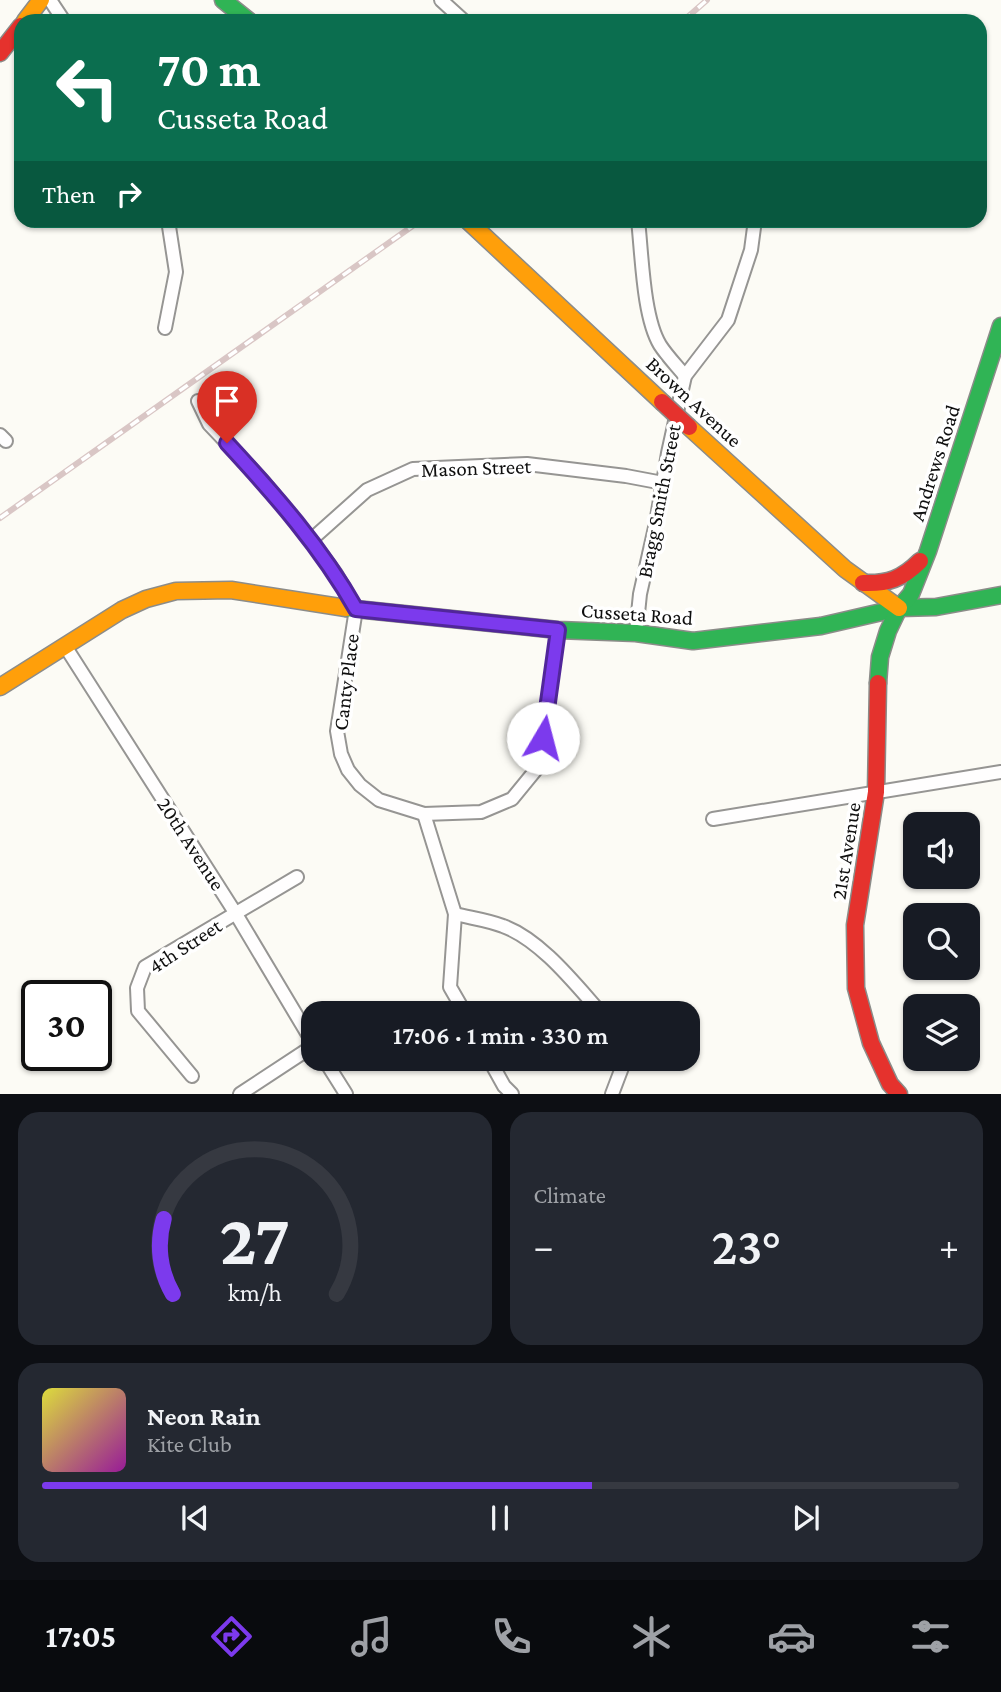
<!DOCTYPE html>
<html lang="en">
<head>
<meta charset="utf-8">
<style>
  :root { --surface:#171b24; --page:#242831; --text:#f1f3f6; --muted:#9ea1a6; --line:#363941; --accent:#7c3aed }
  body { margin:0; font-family:"Crimson Pro",serif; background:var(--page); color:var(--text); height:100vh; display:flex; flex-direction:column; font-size:26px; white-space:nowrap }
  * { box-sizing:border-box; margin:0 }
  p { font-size:23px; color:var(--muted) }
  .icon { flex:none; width:38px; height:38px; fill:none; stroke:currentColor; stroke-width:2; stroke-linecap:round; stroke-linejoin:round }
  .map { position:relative; height:1094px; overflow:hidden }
  .drawer { display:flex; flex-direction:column; gap:18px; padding:18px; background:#0d0f14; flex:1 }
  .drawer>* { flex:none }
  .hud { position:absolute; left:14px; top:14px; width:973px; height:214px; border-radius:21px; box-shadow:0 2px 5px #0004; background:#0b6e4f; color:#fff; overflow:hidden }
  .tools { position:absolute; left:903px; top:812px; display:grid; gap:14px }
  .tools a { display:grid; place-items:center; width:77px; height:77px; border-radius:14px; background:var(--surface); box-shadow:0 2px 5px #0004; font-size:35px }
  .speed { position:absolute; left:21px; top:980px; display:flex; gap:14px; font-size:35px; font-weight:700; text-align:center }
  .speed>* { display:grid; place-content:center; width:91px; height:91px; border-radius:50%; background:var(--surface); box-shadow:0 2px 5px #0004; line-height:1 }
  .speed .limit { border:4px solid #111; border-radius:10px; background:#fff; color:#111 }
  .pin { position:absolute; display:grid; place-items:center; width:60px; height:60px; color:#fff; margin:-72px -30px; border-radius:50% 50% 50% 0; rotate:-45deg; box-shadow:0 0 7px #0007 }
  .pin .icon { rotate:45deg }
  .me { position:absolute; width:77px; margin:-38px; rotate:8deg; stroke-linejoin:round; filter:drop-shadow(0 0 5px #0008) }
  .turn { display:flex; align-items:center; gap:24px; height:147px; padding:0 28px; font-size:32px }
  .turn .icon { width:91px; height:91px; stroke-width:2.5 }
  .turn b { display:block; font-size:49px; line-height:60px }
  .then { display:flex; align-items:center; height:66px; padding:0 28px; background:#0003; gap:14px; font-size:26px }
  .big { font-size:52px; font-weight:600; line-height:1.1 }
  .drawer .card { flex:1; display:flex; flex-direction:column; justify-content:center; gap:10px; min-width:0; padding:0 24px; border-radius:21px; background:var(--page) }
  .drawer .dial { align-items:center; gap:0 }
  .dial svg { height:182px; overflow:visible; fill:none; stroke:var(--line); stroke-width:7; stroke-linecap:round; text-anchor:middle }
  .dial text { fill:var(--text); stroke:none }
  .song { display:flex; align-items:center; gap:21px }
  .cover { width:84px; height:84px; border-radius:10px; background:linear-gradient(135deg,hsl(60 70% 55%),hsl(300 70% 35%)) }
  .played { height:7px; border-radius:4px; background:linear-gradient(90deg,var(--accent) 60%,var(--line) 60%) }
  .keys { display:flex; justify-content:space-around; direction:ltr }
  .heat { display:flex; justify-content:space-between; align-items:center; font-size:38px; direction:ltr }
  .drawer .tiles { flex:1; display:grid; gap:18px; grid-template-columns:1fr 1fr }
  .card:last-child { grid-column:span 2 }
  .trip { position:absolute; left:301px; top:1001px; width:399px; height:70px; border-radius:21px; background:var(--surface); box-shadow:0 2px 5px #0004; font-weight:600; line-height:70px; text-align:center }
  .tabs { display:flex; height:112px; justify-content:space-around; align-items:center; background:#090b0e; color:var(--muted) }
  .tabs .icon { width:49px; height:49px }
  .tabs .current { color:var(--accent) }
  .tabs b { font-size:32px; color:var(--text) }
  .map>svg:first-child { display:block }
</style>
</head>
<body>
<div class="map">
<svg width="1001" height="1094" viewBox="0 0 1001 1094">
  <rect width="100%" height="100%" fill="#fcfbf5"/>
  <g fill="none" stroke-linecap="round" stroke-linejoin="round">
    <g stroke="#969593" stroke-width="16">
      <g id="street">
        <path d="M50 0 64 21"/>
        <path d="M441 0 464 21"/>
        <path d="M638 220C642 255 643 317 660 345 667 356 677 366 685 376"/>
        <path d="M165 328 176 272 168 220"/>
        <path d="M198 401 209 424 263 481 311 540 336 574 356 609 337 731 341 754 348 770 360 785 379 800 424 814 481 812 512 799 539 766 558 630"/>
        <path d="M0 435 6 441"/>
        <path d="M311 540 367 490 413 469 527 464 626 476 663 483"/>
        <path d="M636 633 640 594 656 523 668 453 685 376 728 320 751 250 755 220"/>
        <path d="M65 646 236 914 313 1043"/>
        <path d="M424 814 455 914 450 987 465 1013"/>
        <path d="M713 819 1001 772"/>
        <path d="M455 914C471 918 488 920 503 926 541 940 575 984 601 1013"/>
        <path d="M324 1059 346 1094"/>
        <path d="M489 1059 504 1086 512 1094"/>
        <path d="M192 1076 138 1011 137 988 145 967 297 877"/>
        <path d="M240 1094 313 1046"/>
        <path d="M612 1094 623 1065 622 1059"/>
      </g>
    </g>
    <g stroke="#8c8c89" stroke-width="19">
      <g id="fast">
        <path d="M223 0 249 21"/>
        <path d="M346 608 558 630 636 633 693 641 821 626 899 608 936 607 1001 595"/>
        <path d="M878 683 880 657 888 631 899 608 911 594 928 551 1001 326"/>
      </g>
    </g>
    <g stroke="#8c8c89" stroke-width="19">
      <g id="slow">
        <path d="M25 21 41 0"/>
        <path d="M467 220 662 402"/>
        <path d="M689 427 845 569 899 608"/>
        <path d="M0 687 122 610 146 599 176 591 231 590 346 608"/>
      </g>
    </g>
    <g stroke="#8c8c89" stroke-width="19">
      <g id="jam">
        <path d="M0 53 21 26"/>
        <path d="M863 583C888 584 902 579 920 561"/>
        <path d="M878 683 876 792 855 925 856 988 871 1043 890 1084 899 1094"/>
      </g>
    </g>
    <use href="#street" stroke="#fffefe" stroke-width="12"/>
    <use href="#fast" stroke="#30b455" stroke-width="16"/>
    <use href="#slow" stroke="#ff9f0a" stroke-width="16"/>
    <use href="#jam" stroke="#e5322d" stroke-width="16"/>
    <g stroke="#d9c6c5" stroke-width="6">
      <g id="rail">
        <path d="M683 21 707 0"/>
        <path d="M0 518 421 220"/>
      </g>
    </g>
    <use href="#rail" stroke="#fff" stroke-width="3.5" stroke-dasharray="10" stroke-linecap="butt"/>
    <g stroke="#8c8c89" stroke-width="19" stroke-linecap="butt">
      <path id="jam-bridge" d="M662 402 689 427"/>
    </g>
    <use href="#jam-bridge" stroke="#e5322d" stroke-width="16"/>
  </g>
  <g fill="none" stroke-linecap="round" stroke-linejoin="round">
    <g stroke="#51269a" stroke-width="18">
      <path id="route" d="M227 443C275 495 321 547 356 609L558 630 543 738"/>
    </g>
    <use href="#route" stroke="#7c3aed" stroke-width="12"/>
  </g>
  <g text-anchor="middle" stroke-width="7" stroke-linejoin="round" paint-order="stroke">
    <g font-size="21" fill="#0f0f0f" stroke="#fff">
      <text transform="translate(694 402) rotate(43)" y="7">Brown Avenue</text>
      <text transform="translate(935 463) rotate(-72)" y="7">Andrews Road</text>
      <text transform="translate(476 468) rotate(-2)" y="7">Mason Street</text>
      <text transform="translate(659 501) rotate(-79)" y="7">Bragg Smith Street</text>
      <text transform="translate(637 614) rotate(4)" y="7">Cusseta Road</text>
      <text transform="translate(346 682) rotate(-83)" y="7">Canty Place</text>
      <text transform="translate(191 844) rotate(57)" y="7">20th Avenue</text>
      <text transform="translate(846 851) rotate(-81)" y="7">21st Avenue</text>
      <text transform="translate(185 946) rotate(-33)" y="7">4th Street</text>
    </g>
  </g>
</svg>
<div class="tools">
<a><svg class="icon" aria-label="sound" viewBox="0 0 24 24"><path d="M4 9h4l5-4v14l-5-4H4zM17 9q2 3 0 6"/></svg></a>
<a><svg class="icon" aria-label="search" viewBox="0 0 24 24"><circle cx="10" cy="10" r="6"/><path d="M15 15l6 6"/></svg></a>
<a><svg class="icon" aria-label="layers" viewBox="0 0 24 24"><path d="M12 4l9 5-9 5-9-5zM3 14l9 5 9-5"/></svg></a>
</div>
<div class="speed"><div class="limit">30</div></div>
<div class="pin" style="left:227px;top:443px;background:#d93025"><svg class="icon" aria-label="arrive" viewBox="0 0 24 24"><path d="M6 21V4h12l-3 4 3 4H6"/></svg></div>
<svg class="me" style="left:543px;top:738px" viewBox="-20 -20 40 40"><circle r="19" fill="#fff"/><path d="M0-13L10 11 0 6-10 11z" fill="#7c3aed"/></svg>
<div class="trip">17:06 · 1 min · 330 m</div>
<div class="hud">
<div class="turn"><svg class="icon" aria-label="left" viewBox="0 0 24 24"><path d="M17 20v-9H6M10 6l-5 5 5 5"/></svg><div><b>70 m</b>Cusseta Road</div></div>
<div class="then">Then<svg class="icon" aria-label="right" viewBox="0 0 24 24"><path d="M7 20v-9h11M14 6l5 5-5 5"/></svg></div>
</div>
</div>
<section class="drawer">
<div class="tiles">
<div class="card dial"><svg viewBox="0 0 100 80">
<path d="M14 69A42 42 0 1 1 86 69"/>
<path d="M14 69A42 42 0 0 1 10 36" stroke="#7c3aed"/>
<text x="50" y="56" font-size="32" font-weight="700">27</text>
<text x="50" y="72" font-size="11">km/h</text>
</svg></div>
<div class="card"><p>Climate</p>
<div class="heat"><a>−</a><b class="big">23°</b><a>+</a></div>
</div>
<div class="card">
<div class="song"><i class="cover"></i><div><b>Neon Rain</b><p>Kite Club</p></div></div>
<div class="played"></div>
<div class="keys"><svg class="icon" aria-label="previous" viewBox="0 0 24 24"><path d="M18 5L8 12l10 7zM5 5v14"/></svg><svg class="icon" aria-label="pause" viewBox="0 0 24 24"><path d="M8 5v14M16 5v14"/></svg><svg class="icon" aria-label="next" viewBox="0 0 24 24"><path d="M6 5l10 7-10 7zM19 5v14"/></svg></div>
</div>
</div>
</section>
<nav class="tabs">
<b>17:05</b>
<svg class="icon current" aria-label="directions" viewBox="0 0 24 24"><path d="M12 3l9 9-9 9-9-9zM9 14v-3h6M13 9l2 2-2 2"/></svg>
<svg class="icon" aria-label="music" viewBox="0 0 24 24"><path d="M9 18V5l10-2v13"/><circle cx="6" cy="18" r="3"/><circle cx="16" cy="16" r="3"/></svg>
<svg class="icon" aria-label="phone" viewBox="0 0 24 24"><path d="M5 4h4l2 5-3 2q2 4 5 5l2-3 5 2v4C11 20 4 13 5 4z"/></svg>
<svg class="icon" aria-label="climate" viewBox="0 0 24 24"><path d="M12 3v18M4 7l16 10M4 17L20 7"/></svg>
<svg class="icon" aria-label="car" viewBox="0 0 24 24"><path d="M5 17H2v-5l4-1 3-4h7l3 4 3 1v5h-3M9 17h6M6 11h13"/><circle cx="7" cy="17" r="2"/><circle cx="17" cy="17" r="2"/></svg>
<svg class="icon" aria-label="filters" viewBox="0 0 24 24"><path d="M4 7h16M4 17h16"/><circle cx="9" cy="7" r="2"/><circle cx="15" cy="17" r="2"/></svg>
</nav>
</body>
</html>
